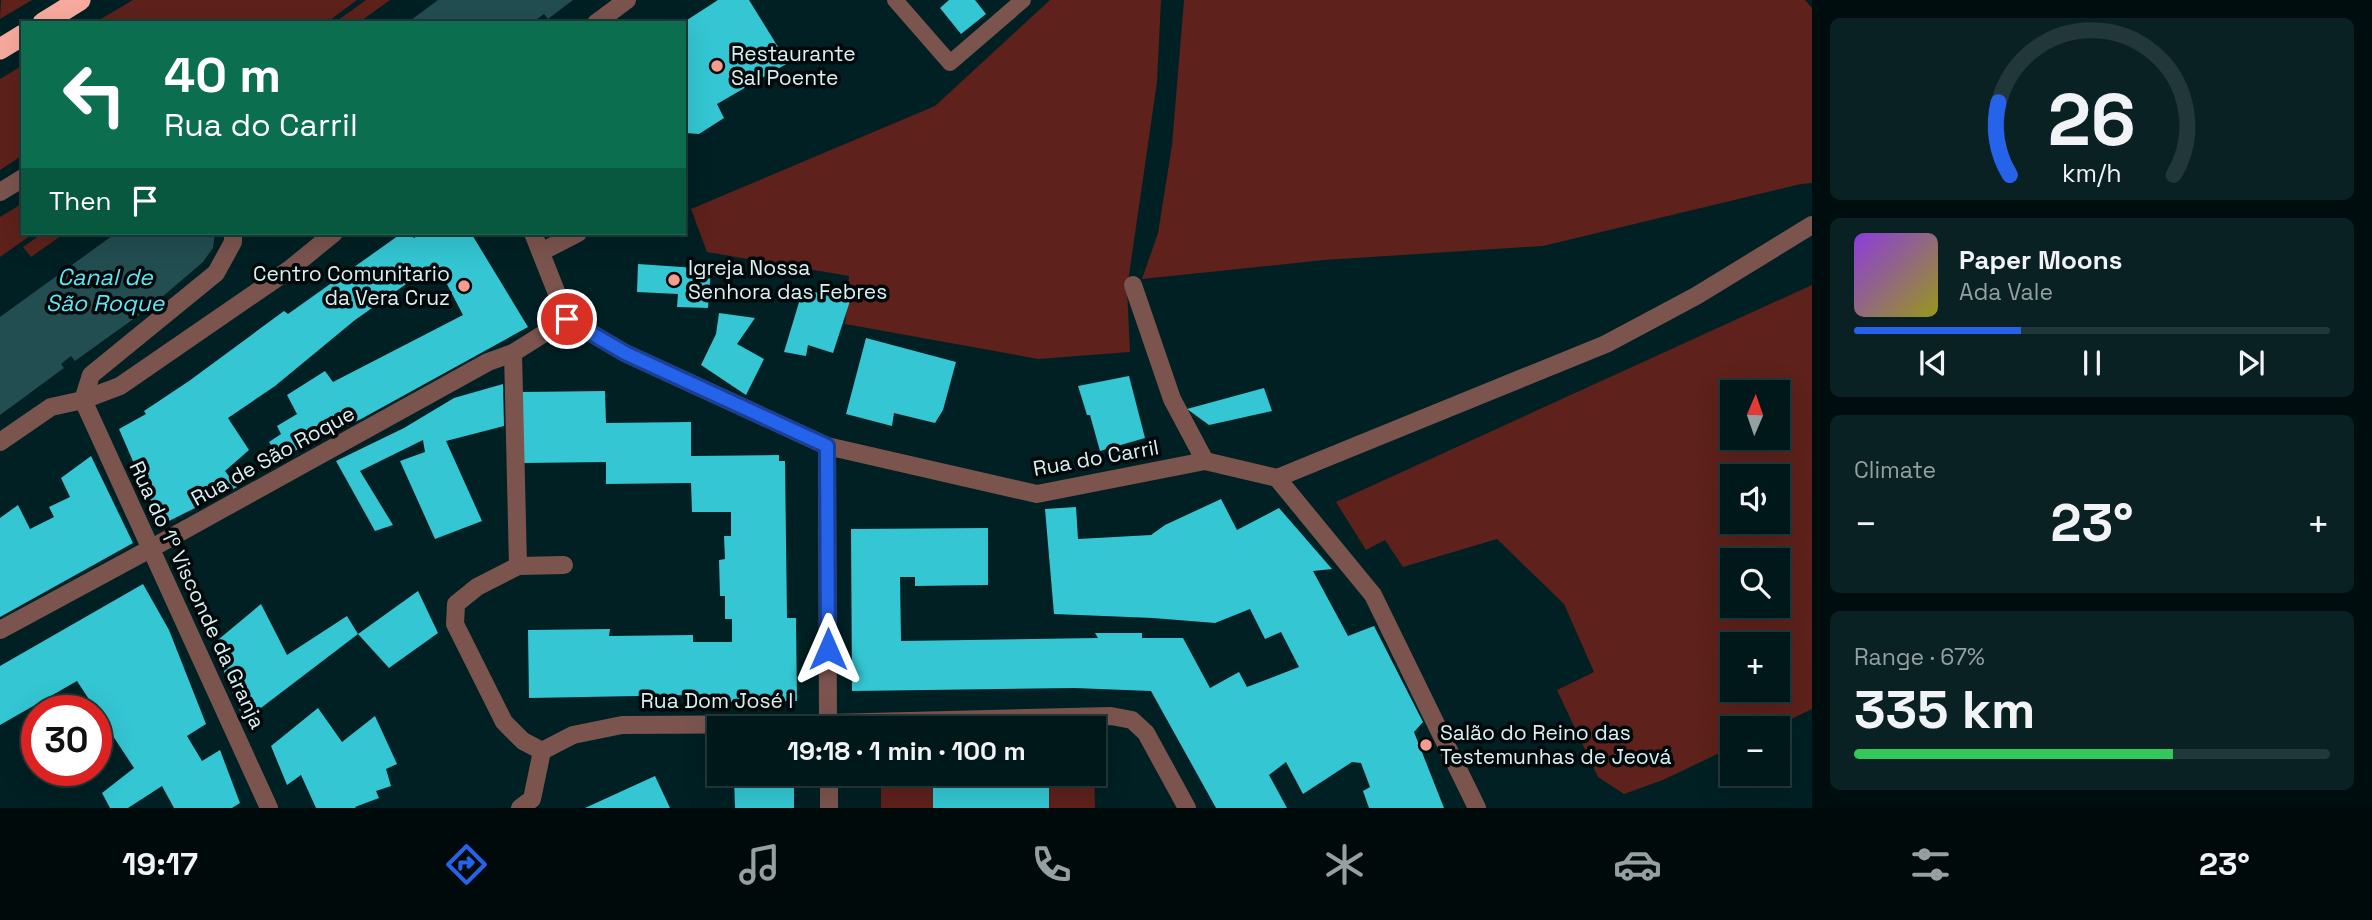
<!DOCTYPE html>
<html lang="en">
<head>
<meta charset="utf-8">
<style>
  :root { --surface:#00181a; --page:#0a2123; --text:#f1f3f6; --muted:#95a0a2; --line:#223739; --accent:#2563eb }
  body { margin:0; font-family:"Space Grotesk",sans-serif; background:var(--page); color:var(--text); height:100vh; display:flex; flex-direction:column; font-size:26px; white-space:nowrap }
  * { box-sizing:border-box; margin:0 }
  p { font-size:23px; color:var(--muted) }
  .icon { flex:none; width:38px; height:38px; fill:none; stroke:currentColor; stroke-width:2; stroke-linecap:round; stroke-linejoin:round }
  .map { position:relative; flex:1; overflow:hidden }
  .panel { display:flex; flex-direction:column; gap:18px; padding:18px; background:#000d0e; width:560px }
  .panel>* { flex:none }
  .banner { position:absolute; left:21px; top:21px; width:665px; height:214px; border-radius:0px; box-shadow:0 7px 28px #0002,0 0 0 2px var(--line); background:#0b6e4f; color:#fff; overflow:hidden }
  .needle { width:46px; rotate:2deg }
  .buttons { position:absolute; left:1720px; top:380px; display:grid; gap:14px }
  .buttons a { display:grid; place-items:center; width:70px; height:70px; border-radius:0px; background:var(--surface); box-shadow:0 7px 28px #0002,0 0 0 2px var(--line); font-size:35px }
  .speed { position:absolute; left:21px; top:695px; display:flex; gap:14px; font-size:35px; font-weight:700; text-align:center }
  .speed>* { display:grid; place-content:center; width:91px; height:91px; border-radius:50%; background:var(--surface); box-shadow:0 7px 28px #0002,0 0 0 2px var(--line); line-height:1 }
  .speed .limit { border:10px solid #d22; background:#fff; color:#111 }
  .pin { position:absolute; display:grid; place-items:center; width:60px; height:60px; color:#fff; margin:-30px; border:4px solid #fff; border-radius:50%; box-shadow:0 2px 7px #0007 }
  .me { position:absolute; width:77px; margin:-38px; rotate:0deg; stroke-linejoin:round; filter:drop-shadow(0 0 5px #0008) }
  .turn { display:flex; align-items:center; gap:24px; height:147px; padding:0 28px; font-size:32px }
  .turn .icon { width:91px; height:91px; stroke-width:2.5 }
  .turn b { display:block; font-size:49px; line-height:60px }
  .then { display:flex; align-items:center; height:66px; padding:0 28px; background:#0003; gap:14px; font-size:26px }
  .big { font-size:52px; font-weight:800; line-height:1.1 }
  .panel .tile { flex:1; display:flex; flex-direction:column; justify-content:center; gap:10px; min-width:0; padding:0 24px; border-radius:10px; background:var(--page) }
  .panel .dial { align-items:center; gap:0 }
  .dial svg { height:182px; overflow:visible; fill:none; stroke:var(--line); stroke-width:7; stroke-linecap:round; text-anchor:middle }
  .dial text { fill:var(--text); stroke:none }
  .song { display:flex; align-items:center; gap:21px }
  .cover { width:84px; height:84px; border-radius:10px; background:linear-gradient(135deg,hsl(270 70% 55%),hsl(60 70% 35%)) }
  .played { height:7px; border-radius:4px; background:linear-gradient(90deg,var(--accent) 35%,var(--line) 35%) }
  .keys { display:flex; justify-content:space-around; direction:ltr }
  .heat { display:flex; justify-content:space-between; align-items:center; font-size:38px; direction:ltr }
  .charge { height:10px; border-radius:5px; background:linear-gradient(90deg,#34c759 67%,var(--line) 0) }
  .trip { position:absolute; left:707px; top:716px; width:399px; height:70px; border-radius:0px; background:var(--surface); box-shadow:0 7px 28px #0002,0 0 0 2px var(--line); font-weight:800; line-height:70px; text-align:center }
  .menu { display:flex; height:112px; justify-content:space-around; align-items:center; background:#000a0a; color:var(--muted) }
  .menu .icon { width:49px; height:49px }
  .menu .current { color:var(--accent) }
  .menu b { font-size:32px; color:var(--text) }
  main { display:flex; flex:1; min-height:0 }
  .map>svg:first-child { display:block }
</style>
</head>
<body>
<main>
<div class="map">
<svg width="1812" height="808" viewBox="0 0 1812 808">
  <rect width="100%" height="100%" fill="#002023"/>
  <g fill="#5e211b" fill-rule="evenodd">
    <path d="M1 0H32L0 19Z"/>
    <path d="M133 0H357L326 23H94Z"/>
    <path d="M366 0H390L358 23H334Z"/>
    <path d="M1050 0H1161L1157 82 1127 289 1130 352 1038 359 845 324 849 276 707 252 691 209 935 106Z"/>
    <path d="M1184 0H1805L1812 8V183L1801 184 1543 246 1324 260 1142 279 1158 233 1172 145Z"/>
    <path d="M23 65V155L0 170V79Z"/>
    <path d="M23 203V233H34L0 257V217Z"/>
    <path d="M43 233H65L31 257 23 247Z"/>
    <path d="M1812 285V709L1772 728H1732V747L1663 780 1624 794 1598 777 1557 690 1594 672 1564 604 1497 539 1403 567 1385 540 1366 550 1336 502ZM1732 392H1778V438H1732ZM1732 476H1778V522H1732ZM1732 560H1778V606H1732ZM1732 644H1778V690H1732Z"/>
    <path d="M1094 771 1095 808H1049V784H933V808H881V774H1094Z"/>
  </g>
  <g fill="#224d51">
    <path d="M438 0H573L548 19 544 14 532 23H407Z"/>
    <path d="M116 233H253L75 361 71 356 61 364 64 368 0 415V317Z"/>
  </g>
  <path fill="#002023" d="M215 233H256L127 327 203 262 213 248Z"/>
  <g fill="#34c6d3">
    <path d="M718 0H749L788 63 717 104 724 118 699 134 686 133 684 130V22Z"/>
    <path d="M949 0H975L986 14 961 34 940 8Z"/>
    <path d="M402 233H409L414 238 421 233H471L528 327 361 419 280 458 269 442 281 434 277 426 297 414 287 395 325 371 333 382 463 315 436 263 355 320 275 386 228 418 249 450 225 471 237 487 163 524 145 489 119 429 146 414 144 411 189 381 284 311 288 314Z"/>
    <path d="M638 264 711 269 708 308 677 307 678 294 637 292Z"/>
    <path d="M803 289 850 301 833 353 808 345 806 356 784 352Z"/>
    <path d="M719 313 755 318 737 344 764 359 746 395 701 365 716 334Z"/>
    <path d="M866 338 956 362 943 410 935 423 894 413 892 426 846 414Z"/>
    <path d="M1129 376 1145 438 1100 451 1090 415H1087L1078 386Z"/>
    <path d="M503 384 504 426 446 441 482 521 435 539 400 461 425 452 423 440 360 471 393 525 375 531 336 461 404 428 454 398Z"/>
    <path d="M1264 388 1272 411 1209 425 1187 409Z"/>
    <path d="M605 391 606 423 691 422V456L779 455V461H785L787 618H796L797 701 694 702V695L529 698 528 630 610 629 609 636 693 635V642H732V619H725V596H720L719 560 725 559 724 536H731V512H692L691 483 606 484V462L523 463 522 392Z"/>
    <path d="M91 456 133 543 0 617V518L18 505 30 529 54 517 49 507 70 497 61 478Z"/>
    <path d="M1221 499 1237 530 1279 508 1332 569 1313 571 1348 636 1374 626 1423 722 1414 732 1444 808H1369L1363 791 1370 787 1361 763 1352 762 1303 794 1286 762 1269 775 1287 808H1216L1151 691 1074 688 852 691 851 529 988 528V585L915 586V577H900L901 641 1098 638 1095 633H1142V638H1183L1210 688 1239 672 1247 687 1299 667 1281 632 1265 639 1250 609 1215 623 1153 618 1054 614 1045 509 1076 507 1078 539 1151 535 1165 525Z"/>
    <path d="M143 584 169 630 206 724 187 736 202 761 220 750 240 803 232 808H174L162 786 128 808H110L102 793 134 768 77 681 0 725V666Z"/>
    <path d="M418 591 438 633 389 668 358 634Z"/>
    <path d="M261 604 287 655 347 616 358 634 244 721 213 644Z"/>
    <path d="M318 708 342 742 375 716 397 764 386 769 391 786 376 791 379 798 355 807 356 808H316L301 775 287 785 271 746Z"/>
    <path d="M655 776 670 808H585Z"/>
    <path d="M794 777V808H735L734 778Z"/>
    <rect x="933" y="784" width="116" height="24"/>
  </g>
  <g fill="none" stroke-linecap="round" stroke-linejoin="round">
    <path stroke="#7b544e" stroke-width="16" d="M895 0 950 63 1023 0"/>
    <g stroke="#7b544e" stroke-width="18">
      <path d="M596 23 627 0"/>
      <path d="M0 192 23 178"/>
      <path d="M533 233 567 319"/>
      <path d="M541 252 578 233"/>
      <path d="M1133 285 1172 399 1205 461"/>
      <path d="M567 319 625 353 827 446 1037 494 1205 461 1277 478 1373 595 1477 808"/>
      <path d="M513 353 518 566"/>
      <path d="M83 400 269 808"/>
      <path d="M83 400 91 375 216 273 233 242V233"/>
      <path d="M0 442 51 407 83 400 120 386 290 269 334 233"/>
      <path d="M827 446 828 728"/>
      <path d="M1277 478 1606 344 1696 296 1812 225"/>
      <path d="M0 630 150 549 488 362 513 353 567 319"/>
      <path d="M542 751 573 735 622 725 788 724 1111 716 1132 720 1146 733 1187 808"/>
      <path d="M542 751 523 741 504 722 455 624 456 604 477 587 518 566 564 565"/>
      <path d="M829 774V808"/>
      <path d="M520 808 532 799 542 751"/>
    </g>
    <g stroke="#f8aa9e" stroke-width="21">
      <path d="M43 23 80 0"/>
      <path d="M0 49 23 35"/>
    </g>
  </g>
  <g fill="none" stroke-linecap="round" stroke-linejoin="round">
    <g stroke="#184099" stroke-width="18">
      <path id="route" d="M567 319 625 353 827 446 828 649"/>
    </g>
    <use href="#route" stroke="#2563eb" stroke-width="12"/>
  </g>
  <g fill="#f59c90" stroke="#00080a" stroke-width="2.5">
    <circle cx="717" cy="66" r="7"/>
    <circle cx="674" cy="280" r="7"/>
    <circle cx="464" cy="286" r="7"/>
    <circle cx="1426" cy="745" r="7"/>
  </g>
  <g text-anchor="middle" stroke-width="7" stroke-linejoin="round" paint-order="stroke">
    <g font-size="21" fill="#daf0f2" stroke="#00080a" text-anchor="start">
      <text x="731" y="61">Restaurante<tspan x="731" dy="24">Sal Poente</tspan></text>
      <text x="688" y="275">Igreja Nossa<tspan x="688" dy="24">Senhora das Febres</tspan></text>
      <text x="450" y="281" text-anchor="end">Centro Comunitario<tspan x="450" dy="24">da Vera Cruz</tspan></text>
      <text x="1440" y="740">Salão do Reino das<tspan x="1440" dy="24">Testemunhas de Jeová</tspan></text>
    </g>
    <g font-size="21" fill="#daf0f2" stroke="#00080a">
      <text transform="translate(273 456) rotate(-29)" y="7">Rua de São Roque</text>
      <text transform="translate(1096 458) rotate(-10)" y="7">Rua do Carril</text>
      <text transform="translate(197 595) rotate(65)" y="7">Rua do 1º Visconde da Granja</text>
      <text x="717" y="708">Rua Dom José I</text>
    </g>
    <g font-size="23" font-style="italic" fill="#5ee7f4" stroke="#00080a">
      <text x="105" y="285">Canal de<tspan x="105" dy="26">São Roque</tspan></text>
    </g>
  </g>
</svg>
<div class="buttons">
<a><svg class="needle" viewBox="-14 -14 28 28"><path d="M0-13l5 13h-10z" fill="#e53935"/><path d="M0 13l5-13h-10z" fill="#95a0a2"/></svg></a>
<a><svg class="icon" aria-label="sound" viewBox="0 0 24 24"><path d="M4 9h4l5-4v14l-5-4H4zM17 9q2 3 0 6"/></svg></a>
<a><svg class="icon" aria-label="search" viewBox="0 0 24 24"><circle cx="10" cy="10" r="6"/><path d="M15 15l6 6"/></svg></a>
<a>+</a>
<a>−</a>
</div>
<div class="speed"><div class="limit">30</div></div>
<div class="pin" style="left:567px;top:319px;background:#d93025"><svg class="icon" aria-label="arrive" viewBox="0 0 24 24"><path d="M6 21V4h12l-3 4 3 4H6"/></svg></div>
<svg class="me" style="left:828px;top:649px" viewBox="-20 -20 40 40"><path d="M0-17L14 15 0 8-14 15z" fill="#2563eb" stroke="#fff" stroke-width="4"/></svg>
<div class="trip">19:18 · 1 min · 100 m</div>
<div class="banner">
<div class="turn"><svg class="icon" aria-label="left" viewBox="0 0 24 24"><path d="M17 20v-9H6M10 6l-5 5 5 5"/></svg><div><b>40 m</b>Rua do Carril</div></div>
<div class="then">Then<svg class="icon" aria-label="arrive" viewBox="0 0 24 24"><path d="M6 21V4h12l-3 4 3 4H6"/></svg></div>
</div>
</div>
<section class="panel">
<div class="tile dial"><svg viewBox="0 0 100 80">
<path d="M14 69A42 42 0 1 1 86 69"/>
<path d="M14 69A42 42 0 0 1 9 37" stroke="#2563eb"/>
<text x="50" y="56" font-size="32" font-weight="700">26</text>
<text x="50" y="72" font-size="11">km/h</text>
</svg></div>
<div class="tile">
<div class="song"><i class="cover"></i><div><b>Paper Moons</b><p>Ada Vale</p></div></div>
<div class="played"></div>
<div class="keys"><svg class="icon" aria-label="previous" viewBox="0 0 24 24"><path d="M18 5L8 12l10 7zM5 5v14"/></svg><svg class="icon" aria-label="pause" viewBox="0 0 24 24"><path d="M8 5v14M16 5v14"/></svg><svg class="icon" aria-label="next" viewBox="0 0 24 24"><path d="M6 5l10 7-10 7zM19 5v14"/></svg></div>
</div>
<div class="tile"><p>Climate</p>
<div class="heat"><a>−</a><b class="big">23°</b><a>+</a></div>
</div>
<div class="tile"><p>Range · 67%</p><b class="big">335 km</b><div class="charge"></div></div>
</section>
</main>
<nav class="menu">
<b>19:17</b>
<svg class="icon current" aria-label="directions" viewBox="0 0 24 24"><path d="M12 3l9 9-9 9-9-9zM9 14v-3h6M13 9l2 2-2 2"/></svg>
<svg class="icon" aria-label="music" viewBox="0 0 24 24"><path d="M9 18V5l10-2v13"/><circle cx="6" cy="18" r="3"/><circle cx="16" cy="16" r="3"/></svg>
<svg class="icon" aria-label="phone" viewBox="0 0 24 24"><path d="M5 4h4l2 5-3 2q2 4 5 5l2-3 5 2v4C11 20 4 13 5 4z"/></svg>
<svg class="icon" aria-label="climate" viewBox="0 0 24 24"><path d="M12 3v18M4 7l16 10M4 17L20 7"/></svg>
<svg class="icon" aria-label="car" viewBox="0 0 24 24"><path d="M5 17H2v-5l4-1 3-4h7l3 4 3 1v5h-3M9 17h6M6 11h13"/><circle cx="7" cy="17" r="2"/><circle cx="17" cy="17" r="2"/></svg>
<svg class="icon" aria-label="filters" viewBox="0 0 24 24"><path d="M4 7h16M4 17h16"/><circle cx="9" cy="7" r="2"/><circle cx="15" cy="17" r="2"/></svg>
<b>23°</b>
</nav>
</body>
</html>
